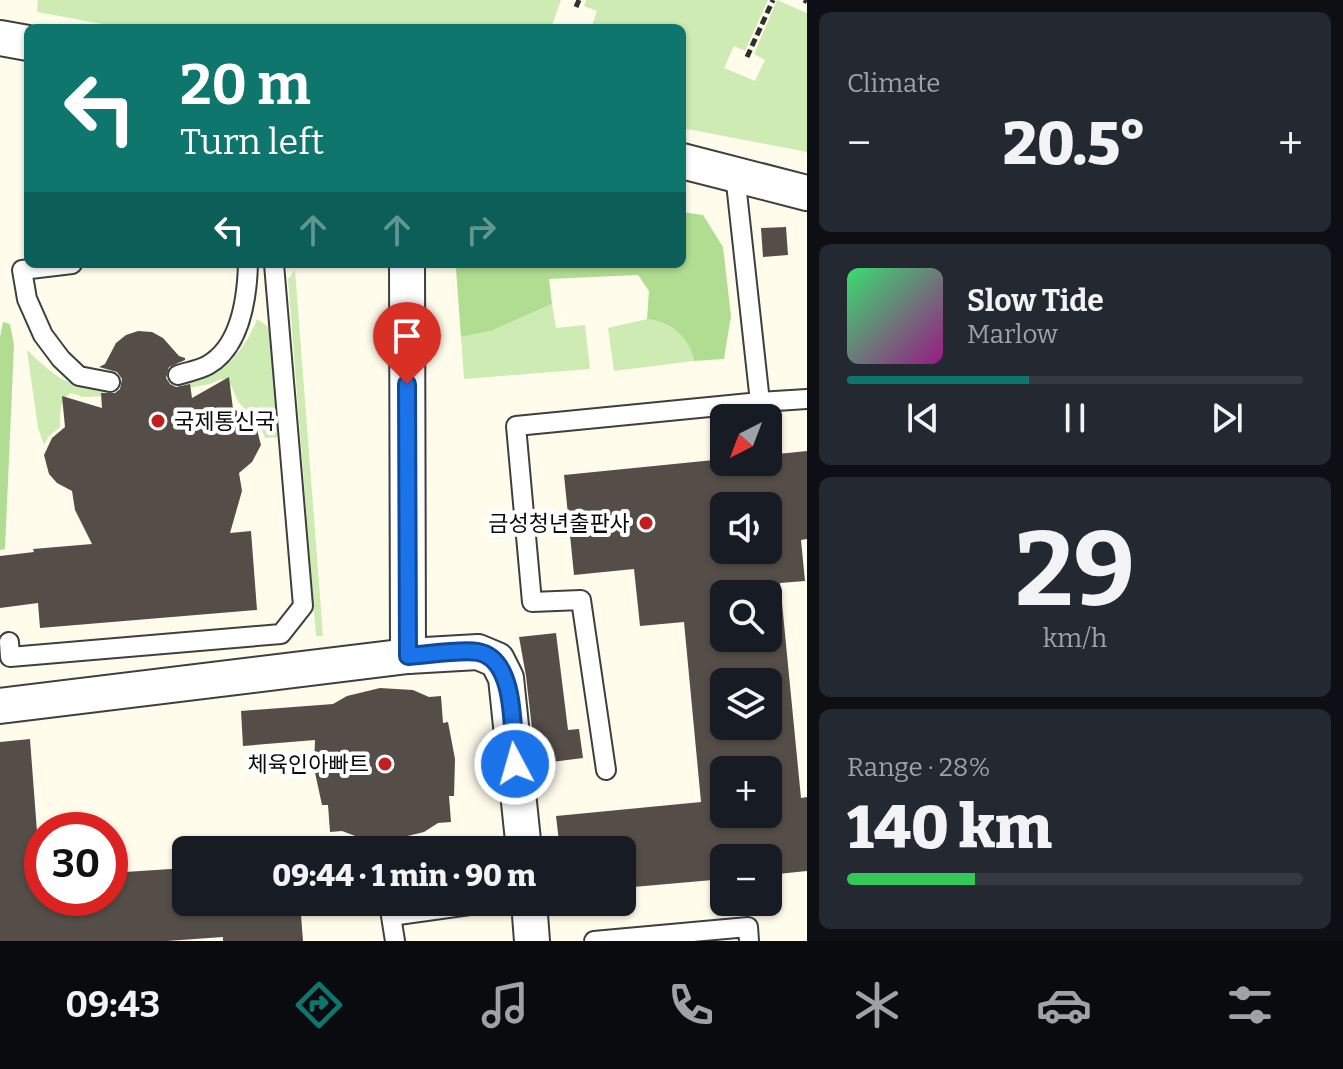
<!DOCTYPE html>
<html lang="en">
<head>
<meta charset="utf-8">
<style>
  :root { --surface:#171b24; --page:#242831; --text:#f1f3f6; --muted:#9ea1a6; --line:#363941; --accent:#0f766e }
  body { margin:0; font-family:Bitter,"Noto Sans KR",serif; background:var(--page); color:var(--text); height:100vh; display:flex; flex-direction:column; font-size:30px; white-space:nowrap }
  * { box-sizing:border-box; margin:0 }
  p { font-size:26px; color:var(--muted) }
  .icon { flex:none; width:44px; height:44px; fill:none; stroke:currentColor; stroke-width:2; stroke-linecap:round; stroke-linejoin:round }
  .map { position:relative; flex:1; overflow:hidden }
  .panel { display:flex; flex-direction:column; gap:12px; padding:12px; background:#0d0f14; width:536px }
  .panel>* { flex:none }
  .banner { position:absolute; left:24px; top:24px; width:662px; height:244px; border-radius:12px; box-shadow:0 2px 6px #0004; background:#0f766e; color:#fff; overflow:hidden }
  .needle { width:52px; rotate:222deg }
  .buttons { position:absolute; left:710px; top:404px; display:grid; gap:16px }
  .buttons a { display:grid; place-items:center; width:72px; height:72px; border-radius:12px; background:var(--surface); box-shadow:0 2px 6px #0004; font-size:40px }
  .speed { position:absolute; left:24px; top:812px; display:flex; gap:16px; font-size:40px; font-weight:700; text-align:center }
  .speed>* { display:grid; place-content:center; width:104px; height:104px; border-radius:50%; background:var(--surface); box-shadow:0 2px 6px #0004; line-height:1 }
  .speed .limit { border:12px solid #d22; background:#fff; color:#111 }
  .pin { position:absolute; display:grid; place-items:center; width:68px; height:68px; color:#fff; margin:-82px -34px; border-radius:50% 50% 50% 0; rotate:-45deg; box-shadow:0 0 8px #0007 }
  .pin .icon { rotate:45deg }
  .me { position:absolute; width:88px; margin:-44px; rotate:354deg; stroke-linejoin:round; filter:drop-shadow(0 0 6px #0008) }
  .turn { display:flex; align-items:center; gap:28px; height:168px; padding:0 24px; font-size:36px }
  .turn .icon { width:104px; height:104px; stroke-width:2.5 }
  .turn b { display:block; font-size:56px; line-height:68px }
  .lanes { display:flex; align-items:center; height:76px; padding:0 24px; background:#0003; justify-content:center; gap:40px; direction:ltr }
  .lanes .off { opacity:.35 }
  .big { font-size:60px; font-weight:800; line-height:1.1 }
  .panel .tile { flex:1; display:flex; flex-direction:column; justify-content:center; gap:12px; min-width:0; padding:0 28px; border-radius:12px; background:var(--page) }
  .panel .dial { align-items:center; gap:0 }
  .dial b { font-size:104px; line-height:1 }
  .song { display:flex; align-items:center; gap:24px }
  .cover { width:96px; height:96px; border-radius:12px; background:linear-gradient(135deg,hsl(140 70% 55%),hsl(310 70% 35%)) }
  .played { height:8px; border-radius:4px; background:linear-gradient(90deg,var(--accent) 40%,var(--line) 40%) }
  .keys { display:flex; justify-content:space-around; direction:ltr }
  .heat { display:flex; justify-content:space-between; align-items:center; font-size:44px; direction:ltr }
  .charge { height:12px; border-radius:6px; background:linear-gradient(90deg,#34c759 28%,var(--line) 0) }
  .trip { position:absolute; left:172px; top:836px; width:464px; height:80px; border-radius:12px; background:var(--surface); box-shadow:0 2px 6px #0004; font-weight:800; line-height:80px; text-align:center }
  .menu { display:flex; height:128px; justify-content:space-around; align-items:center; background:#090b0e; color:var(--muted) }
  .menu .icon { width:56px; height:56px }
  .menu .on { color:var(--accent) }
  .menu b { font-size:36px; color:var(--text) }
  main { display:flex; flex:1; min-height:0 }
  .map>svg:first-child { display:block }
</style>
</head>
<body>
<main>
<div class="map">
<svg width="807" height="941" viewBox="0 0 807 941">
  <rect width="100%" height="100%" fill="#fffcec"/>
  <g fill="#ceebb3">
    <path d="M38 0H561L551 28H124L37 12Z"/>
    <path d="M586 0H768L745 51 734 46 724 68 755 81 765 60 754 54 777 0 807 13V152L682 128V28H591L597 11 584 6Z"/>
    <path d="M295 270 323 636H316L288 279Z"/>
    <path d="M552 304 556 328 585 325 590 369 464 379 461 337 491 331Z"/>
    <path d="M257 319 267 326 274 340 283 437 265 438C259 422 253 416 241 405 232 395 236 384 221 379L210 384 183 389V383C193 380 204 377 214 373 232 366 251 337 257 319Z"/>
    <path d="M647 319C672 322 689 337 694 361L614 371 608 328Z"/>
    <path d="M27 350C60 381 64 385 109 389L110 396 83 397 71 393C59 401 60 413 60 427L49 436 44 445 38 428Z"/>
  </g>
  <g fill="#b0dd92">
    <path d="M682 212 703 215 723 247 731 316 724 359 694 361C689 337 672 322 647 319L649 291 638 275 549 279 552 304 491 331 461 337 456 269 459 264H682Z"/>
    <path d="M3 322 10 324 14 345 5 549 0 550V337Z"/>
  </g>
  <g fill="#554e48" fill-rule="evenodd">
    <path d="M786 227 788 255 763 257 761 228Z"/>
    <path d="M138 331 152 332 163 338 179 356 185 358V360L169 367 166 378 170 384 176 387 190 384 192 398 229 377 233 409 247 416 256 426 261 445 252 462 239 473 242 491 230 533 251 531 257 610 40 628 38 603 0 608V556L34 552 33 549 92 544 75 510 72 491 57 483 49 474 44 455 52 438 65 427 62 396 102 408 101 393H115L120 389 122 379 117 372 99 367 105 364 116 343 126 335Z"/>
    <path d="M807 451V539L801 540 805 581 780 583 801 798 807 797V871L768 875V858H724V879L622 888V845L560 850 556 816 701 802 684 622 640 626 634 569 574 575 564 475 724 459V462H768V455ZM724 506H768V550H724ZM724 594H768V638H724ZM724 682H768V726H724ZM724 770H768V814H724Z"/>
    <path d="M556 633 568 730 579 729 583 758 536 764 526 676 519 637Z"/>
    <path d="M380 688 413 690 429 697 441 696 443 723 448 722 455 759 454 796H449L451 822 438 823 424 832 391 840 358 837 342 831 330 832 328 805H322L314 768 315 740 243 746 241 711 333 704 347 696Z"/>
    <path d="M30 739 42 898H110V873L186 868V902H300L303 941H223V937L167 941H0V742Z"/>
  </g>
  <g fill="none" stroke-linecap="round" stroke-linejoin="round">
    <g stroke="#3f3f3f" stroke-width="22">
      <g id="service">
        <path d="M72 264 22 270 27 299 43 335 61 359 79 376 110 382"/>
        <path d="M178 375C187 372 199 370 208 365 241 346 247 298 248 264"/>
        <path d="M760 402 807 399"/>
        <path d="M9 642 10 657 281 634 303 606 274 264"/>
        <path d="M606 770 581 600 532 602 516 426 760 402 735 174"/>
        <path d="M395 941 391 916 491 902"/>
        <path d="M594 941 748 927 749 941"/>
      </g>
    </g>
    <g stroke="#3f3f3f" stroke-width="38">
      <g id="minor">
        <path d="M0 38 28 43"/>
        <path d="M682 161 807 193"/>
        <path d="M407 264 408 656"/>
        <path d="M0 706 408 656 478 652 497 660 506 678 524 850"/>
        <path d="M529 902 532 941"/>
      </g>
    </g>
    <g stroke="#2e2e2e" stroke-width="5" stroke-dasharray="8 4" stroke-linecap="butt">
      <path d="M804 0 807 2"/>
      <path d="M576 7 579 0"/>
      <path d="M747 57 773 0"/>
    </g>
    <use href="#service" stroke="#fff" stroke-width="18"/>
    <use href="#minor" stroke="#fff" stroke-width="34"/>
  </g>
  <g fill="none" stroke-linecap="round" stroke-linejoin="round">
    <g stroke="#114b97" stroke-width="20">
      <path id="route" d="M407 384 408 656C426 655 461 649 478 652 517 659 512 732 515 764"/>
    </g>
    <use href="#route" stroke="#1a73e8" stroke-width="14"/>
  </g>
  <g fill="#c31e1e" stroke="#fff" stroke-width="3">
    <circle cx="158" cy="421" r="8"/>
    <circle cx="646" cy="523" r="8"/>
    <circle cx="385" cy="764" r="8"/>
  </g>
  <g text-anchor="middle" stroke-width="8" stroke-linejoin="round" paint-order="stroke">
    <g font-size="22" fill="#0c0c0c" stroke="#fff" text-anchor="end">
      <text x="174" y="429" text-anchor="start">국제통신국</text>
      <text x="630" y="531">금성청년출판사</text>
      <text x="369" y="772">체육인아빠트</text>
    </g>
  </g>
</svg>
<div class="buttons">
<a><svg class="needle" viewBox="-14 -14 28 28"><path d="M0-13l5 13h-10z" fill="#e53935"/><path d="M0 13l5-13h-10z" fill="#9ea1a6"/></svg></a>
<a><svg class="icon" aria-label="sound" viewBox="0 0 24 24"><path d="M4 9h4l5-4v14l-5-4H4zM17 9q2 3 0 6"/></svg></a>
<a><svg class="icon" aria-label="search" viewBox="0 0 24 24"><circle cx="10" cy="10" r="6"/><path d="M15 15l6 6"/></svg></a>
<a><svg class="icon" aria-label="layers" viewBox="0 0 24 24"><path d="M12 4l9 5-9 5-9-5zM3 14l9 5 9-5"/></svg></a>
<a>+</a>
<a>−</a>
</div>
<div class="speed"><div class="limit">30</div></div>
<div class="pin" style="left:407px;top:384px;background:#d93025"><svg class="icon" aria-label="arrive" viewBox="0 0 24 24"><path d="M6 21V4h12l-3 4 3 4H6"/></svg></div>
<svg class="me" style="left:515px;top:764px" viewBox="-20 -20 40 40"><circle r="17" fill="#1a73e8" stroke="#fff" stroke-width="3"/><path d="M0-11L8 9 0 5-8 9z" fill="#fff"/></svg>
<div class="trip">09:44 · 1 min · 90 m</div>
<div class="banner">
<div class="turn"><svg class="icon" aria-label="left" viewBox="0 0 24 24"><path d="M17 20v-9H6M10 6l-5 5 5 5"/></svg><div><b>20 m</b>Turn left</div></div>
<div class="lanes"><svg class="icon" aria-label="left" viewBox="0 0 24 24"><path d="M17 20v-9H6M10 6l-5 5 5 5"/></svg><svg class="icon off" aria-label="ahead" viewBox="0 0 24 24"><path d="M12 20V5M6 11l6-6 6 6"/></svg><svg class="icon off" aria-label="ahead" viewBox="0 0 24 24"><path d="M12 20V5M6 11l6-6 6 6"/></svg><svg class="icon off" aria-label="right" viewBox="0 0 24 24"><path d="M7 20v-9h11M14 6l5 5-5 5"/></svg></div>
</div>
</div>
<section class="panel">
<div class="tile"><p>Climate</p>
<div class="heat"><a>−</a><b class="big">20.5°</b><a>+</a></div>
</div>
<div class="tile">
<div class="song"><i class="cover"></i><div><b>Slow Tide</b><p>Marlow</p></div></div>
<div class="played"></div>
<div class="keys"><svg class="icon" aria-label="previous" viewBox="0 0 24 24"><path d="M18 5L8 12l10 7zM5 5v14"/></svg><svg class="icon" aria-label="pause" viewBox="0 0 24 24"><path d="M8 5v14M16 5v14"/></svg><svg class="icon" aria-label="next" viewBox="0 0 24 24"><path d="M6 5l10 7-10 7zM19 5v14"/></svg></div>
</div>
<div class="tile dial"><b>29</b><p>km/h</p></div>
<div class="tile"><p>Range · 28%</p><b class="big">140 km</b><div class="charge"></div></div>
</section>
</main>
<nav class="menu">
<b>09:43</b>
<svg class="icon on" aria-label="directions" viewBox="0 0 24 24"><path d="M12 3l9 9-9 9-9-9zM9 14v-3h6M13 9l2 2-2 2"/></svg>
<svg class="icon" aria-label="music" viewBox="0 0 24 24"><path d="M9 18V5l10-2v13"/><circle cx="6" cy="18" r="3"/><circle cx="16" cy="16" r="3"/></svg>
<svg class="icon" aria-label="phone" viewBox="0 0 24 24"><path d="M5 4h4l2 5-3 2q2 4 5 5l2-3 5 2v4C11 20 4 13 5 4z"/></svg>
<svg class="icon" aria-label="climate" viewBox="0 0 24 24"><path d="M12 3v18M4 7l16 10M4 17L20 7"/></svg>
<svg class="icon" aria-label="car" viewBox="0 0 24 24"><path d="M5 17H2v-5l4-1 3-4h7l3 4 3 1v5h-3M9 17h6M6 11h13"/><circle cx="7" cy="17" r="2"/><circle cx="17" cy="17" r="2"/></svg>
<svg class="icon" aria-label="filters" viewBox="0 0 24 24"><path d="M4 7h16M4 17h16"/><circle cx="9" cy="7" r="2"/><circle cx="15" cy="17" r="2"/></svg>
</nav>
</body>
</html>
